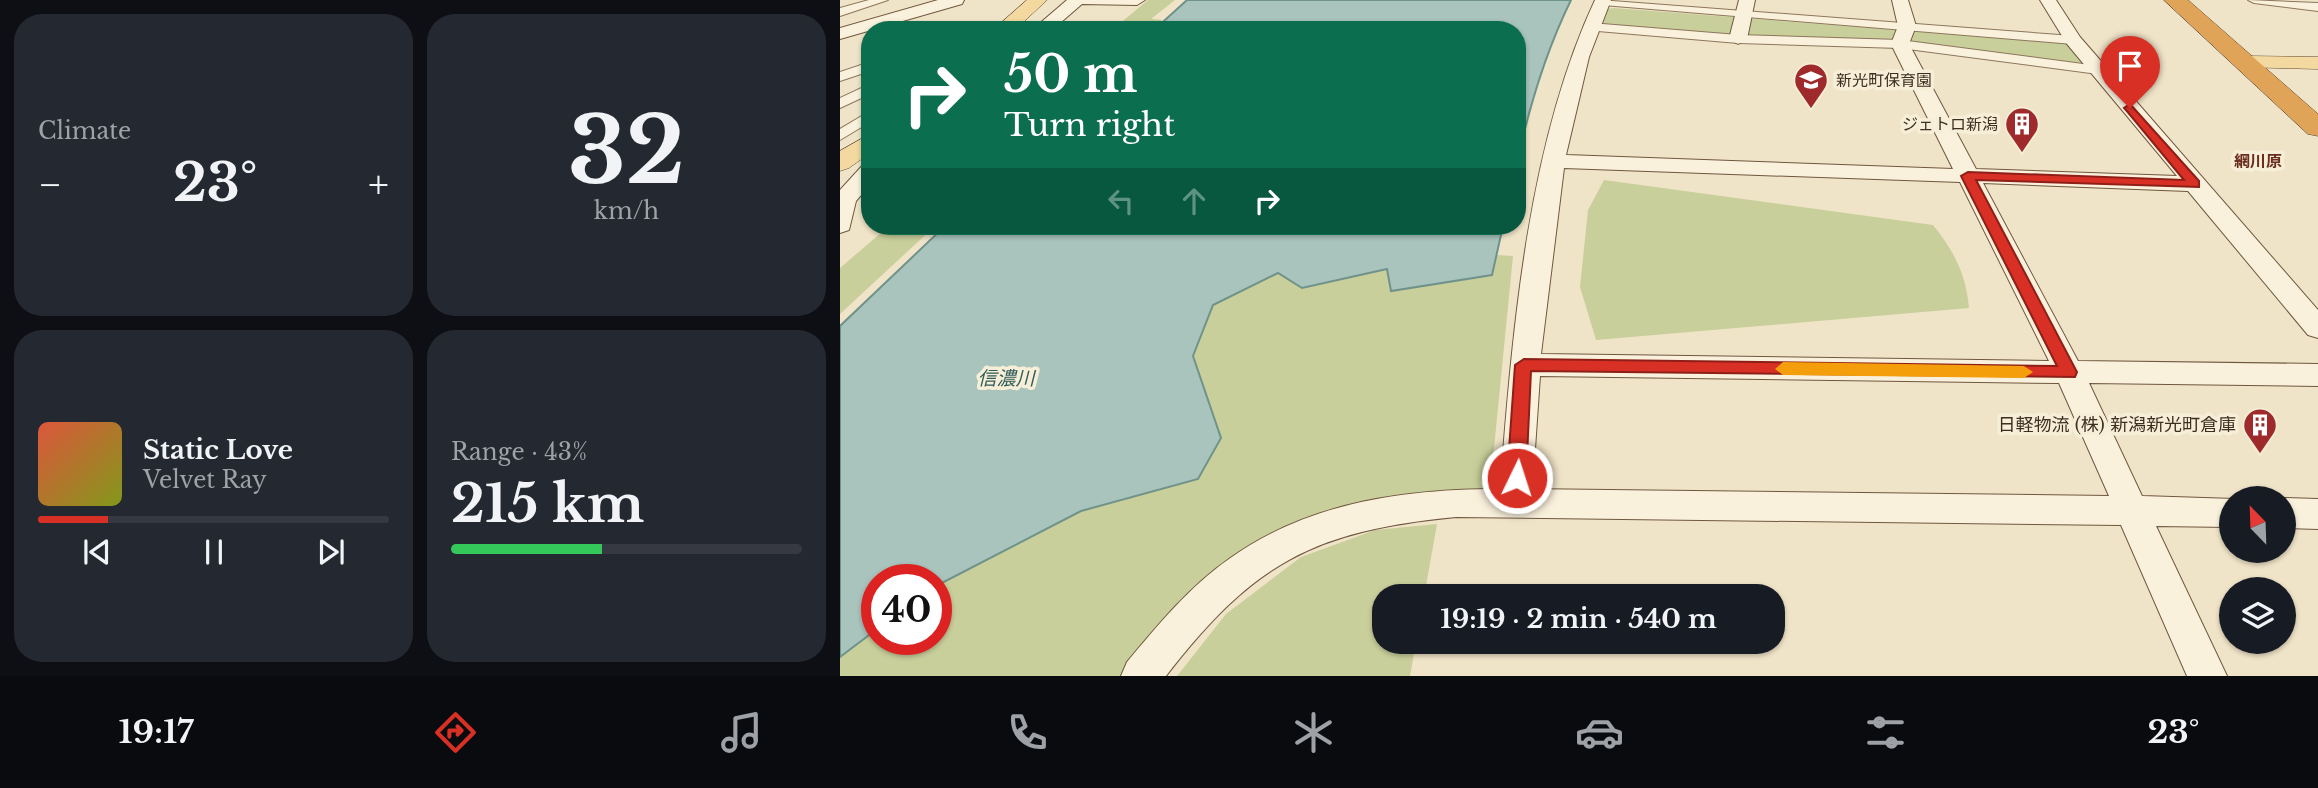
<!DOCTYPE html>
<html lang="en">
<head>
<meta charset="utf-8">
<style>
  :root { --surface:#171b24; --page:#242831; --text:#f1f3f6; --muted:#9ea1a6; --line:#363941; --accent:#d93025 }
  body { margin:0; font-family:"Libre Baskerville","Noto Sans JP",serif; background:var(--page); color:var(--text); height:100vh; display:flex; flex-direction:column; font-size:26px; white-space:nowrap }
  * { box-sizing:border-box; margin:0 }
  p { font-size:23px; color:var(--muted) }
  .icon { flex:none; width:38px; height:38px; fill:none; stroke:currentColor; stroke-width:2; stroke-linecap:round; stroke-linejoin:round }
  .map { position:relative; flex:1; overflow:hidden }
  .panel { display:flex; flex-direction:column; gap:14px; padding:14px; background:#0d0f14; width:840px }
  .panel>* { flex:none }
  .hud { position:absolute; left:21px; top:21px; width:665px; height:214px; border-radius:28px; box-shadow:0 2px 5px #0004; background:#0b6e4f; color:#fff; overflow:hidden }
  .needle { width:46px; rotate:337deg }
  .tools { position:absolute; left:1379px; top:486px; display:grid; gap:14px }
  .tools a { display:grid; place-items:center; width:77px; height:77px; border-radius:50%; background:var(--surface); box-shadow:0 2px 5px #0004; font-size:35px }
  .speed { position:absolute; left:21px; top:564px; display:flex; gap:14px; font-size:35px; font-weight:700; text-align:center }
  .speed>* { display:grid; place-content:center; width:91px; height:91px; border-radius:50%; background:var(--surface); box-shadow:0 2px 5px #0004; line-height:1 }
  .speed .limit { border:10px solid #d22; background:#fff; color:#111 }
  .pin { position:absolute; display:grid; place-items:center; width:60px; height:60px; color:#fff; margin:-72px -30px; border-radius:50% 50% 50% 0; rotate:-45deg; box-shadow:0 0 7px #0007 }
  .pin .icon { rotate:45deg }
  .me { position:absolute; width:77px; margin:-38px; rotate:4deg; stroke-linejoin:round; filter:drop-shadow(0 0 5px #0008) }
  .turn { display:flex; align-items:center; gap:24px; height:147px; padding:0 28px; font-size:32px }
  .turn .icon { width:91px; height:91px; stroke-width:2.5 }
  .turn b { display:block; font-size:49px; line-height:60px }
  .lanes { display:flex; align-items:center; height:66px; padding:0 28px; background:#0003; justify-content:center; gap:35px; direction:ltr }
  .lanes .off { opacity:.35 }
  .big { font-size:52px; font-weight:700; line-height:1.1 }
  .panel .tile { flex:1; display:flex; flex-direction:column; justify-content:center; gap:10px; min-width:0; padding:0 24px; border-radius:28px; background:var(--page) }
  .panel .dial { align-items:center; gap:0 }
  .dial b { font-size:91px; line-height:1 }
  .song { display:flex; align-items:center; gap:21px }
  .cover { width:84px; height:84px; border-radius:10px; background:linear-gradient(135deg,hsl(10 70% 55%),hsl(70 70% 35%)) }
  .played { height:7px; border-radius:4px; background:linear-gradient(90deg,var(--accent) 20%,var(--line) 20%) }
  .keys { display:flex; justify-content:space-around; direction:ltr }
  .heat { display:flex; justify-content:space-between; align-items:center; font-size:38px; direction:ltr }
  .charge { height:10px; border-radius:5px; background:linear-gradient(90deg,#34c759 43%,var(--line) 0) }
  .panel .tiles { flex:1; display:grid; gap:14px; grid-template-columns:repeat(2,1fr) }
  .trip { position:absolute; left:532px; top:584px; width:413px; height:70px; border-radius:28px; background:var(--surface); box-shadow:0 2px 5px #0004; font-weight:700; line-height:70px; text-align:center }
  .menu { display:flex; height:112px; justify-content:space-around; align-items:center; background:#090b0e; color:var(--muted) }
  .menu .icon { width:49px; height:49px }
  .menu .active { color:var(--accent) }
  .menu b { font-size:32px; color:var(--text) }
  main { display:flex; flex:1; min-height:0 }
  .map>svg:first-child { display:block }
</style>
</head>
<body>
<main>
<section class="panel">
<div class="tiles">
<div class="tile"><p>Climate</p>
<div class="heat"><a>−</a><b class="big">23°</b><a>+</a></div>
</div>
<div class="tile dial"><b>32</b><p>km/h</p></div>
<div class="tile">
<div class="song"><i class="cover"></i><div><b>Static Love</b><p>Velvet Ray</p></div></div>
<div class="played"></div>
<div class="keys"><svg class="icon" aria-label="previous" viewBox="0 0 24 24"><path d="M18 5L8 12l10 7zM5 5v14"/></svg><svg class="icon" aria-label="pause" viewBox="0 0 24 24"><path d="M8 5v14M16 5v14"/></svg><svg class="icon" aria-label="next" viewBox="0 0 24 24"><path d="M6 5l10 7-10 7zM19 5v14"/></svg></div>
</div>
<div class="tile"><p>Range · 43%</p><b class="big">215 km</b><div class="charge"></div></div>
</div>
</section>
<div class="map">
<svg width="1478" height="676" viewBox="0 0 1478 676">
  <rect width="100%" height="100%" fill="#f0e4c8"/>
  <g fill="#c9cf9b">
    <path d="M308 0H335L311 19 322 20 312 30H272Z"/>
    <path d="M774 8 1226 43 1243 61 1240 64 766 26 762 21 766 9Z"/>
    <path d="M764 180 1093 225C1114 251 1126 274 1129 308L756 340 740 287 748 210Z"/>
    <path d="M49 226H95L0 314V268Z"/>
    <path d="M657 255 673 256 650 489 552 495 486 510 423 541 319 626 280 676H0V657L37 629V639H96V586L241 511 358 479 381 438 353 356 373 305 438 273 462 288 547 269 551 291 652 276Z"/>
    <path d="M597 524 584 597H544V642H576L570 676H337L386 614 461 557 535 530Z"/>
  </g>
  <g fill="#a9c4bc" stroke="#6f938a" stroke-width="2">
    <path d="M347 0H731C706 51 689 107 677 163V30H314Z"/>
    <path d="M105 226H663L652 275 551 291 547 269 462 288 438 273 373 305 353 356 381 438 358 479 241 511 96 586V579H37V629L0 657V326Z"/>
  </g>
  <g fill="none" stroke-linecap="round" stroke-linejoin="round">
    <g stroke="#8d765c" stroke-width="2">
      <g id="street">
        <path d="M29 0H48L0 16V8Z"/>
        <path d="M759 0 1233 36 1239 40 1233 44 763 5 759 4Z"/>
        <path d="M1408 0 1478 3V11L1414 3Z"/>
        <path d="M750 23 898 35 1060 40 1258 66 1265 70 1258 74 1060 48 898 43 746 30 744 27Z"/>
        <path d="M30 62V71L0 81V72Z"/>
        <path d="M30 84V94L0 108V98Z"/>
        <path d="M30 111V122L0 140V129Z"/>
      </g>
    </g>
    <g stroke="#6f573f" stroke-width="2">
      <g id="secondary">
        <path d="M98 0H124L122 4 0 39V28Z"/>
        <path d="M227 0H305L297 5 242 4 212 30H192Z"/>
        <path d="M755 0H771L749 57 726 155 1113 169 1051 44 1058 26 1052 0H1068L1076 26 1069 44 1136 169 1337 176 1227 44 1200 0H1216L1240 37 1478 310V338L1468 335 1348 191 1143 183 1238 361 1478 364V386L1249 383 1302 496 1395 499H1391V527L1316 526 1387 676H1347L1281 525 616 517C474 531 414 562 326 676H281L287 662C318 625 349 587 389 559 471 500 572 488 670 489L665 488 661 478C673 324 689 141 755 0ZM724 168 1120 182 1209 361 701 354ZM700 376 1219 383 1269 496 684 489 689 488 693 478Z"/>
        <path d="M899 0H915L907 39 898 44 889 39Z"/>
        <path d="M30 164V185L16 201 9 230 0 233V190L22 166Z"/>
        <path d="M1444 498 1478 499V529L1444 528Z"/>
      </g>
    </g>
    <g stroke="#5b4430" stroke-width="1">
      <g id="primary">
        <path d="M187 0H207L175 30H153Z"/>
        <path d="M1406 56 1478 57V69L1398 67 1395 62Z"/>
        <path d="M30 134V153L9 168 0 171V151Z"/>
      </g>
    </g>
    <g stroke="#5b4430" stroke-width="1">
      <path id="highway" d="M1324 0H1348L1478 114V136L1468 134Z"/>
    </g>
    <use href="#street" fill="#faf1dc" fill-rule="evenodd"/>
    <use href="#secondary" fill="#faf1dc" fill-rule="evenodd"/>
    <use href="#primary" fill="#f3d9a0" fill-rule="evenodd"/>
    <use href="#highway" fill="#e0a458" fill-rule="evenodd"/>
  </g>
  <path fill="#d93025" stroke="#8d1f18" stroke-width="2" d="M1290 104 1359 181V187L1136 180 1237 372 1235 377 691 371 686 478 683 483H670L667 478 675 365 684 359 1217 366 1121 176 1128 172 1344 180 1286 110 1284 108Z"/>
  <path fill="#f59e0b" d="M943 362 1184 366 1193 372 1184 378 943 375 935 369Z"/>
  <defs>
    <g id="school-pin" transform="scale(1.75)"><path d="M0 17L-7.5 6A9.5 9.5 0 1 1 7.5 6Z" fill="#9e2a2b" stroke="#f7eed8"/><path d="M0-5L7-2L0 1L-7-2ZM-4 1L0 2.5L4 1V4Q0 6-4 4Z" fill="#fff"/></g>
    <g id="building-pin" transform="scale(1.75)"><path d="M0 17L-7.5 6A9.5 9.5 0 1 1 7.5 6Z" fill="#9e2a2b" stroke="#f7eed8"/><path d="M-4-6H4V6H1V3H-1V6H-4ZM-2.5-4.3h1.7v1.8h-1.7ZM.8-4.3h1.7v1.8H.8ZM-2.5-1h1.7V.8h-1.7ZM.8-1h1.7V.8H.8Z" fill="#fff"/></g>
  </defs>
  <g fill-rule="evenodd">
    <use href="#school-pin" x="971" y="80"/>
    <use href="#building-pin" x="1182" y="124"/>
    <use href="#building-pin" x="1420" y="425"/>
  </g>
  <g text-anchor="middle" stroke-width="7" stroke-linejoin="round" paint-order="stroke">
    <g font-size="16" fill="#3d2e20" stroke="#f7eed8" text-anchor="start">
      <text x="996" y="86">新光町保育園</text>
      <text x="1158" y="130" text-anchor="end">ジェトロ新潟</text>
    </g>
    <g font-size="16" font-weight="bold" fill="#6b2e1e" stroke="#f7eed8">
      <text x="1418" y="167">網川原</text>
    </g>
    <g font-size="18" fill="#3d2e20" stroke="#f7eed8" text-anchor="end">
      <text x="1396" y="431">日軽物流 (株) 新潟新光町倉庫</text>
    </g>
    <g font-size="19" font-style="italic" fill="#2f5d5a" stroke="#f7eed8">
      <text x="166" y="385">信濃川</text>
    </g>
  </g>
</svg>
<div class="tools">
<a><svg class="needle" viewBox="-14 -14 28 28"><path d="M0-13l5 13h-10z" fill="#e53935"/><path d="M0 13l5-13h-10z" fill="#9ea1a6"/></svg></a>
<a><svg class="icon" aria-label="layers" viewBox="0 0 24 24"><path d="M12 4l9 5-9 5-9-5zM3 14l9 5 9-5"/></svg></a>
</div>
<div class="speed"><div class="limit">40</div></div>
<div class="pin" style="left:1290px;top:108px;background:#d93025"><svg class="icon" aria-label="arrive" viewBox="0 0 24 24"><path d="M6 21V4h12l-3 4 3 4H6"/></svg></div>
<svg class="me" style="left:677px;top:478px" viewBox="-20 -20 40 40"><circle r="17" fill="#d93025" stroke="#fff" stroke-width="3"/><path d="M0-11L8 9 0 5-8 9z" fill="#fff"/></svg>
<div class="trip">19:19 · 2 min · 540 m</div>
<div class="hud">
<div class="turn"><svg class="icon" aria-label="right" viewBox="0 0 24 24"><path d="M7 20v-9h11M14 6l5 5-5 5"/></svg><div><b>50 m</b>Turn right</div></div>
<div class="lanes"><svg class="icon off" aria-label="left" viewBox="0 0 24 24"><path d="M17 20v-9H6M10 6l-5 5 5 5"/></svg><svg class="icon off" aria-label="ahead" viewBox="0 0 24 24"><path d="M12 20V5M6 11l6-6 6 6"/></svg><svg class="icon" aria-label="right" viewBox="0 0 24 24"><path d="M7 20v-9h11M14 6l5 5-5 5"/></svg></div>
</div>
</div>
</main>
<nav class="menu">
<b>19:17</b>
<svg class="icon active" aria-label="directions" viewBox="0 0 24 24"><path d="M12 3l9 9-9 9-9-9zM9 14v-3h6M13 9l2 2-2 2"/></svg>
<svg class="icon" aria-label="music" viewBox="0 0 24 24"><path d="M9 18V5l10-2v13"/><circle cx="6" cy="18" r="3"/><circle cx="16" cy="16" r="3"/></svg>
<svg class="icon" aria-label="phone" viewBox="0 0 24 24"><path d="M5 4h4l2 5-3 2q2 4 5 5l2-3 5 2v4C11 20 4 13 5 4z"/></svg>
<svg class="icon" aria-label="climate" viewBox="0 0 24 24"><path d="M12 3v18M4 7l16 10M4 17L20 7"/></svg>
<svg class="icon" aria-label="car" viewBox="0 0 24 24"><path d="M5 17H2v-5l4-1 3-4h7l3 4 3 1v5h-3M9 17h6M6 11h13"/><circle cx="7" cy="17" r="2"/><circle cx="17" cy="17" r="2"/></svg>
<svg class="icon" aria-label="filters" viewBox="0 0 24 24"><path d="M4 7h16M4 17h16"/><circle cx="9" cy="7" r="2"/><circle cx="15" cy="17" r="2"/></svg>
<b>23°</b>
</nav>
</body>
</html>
